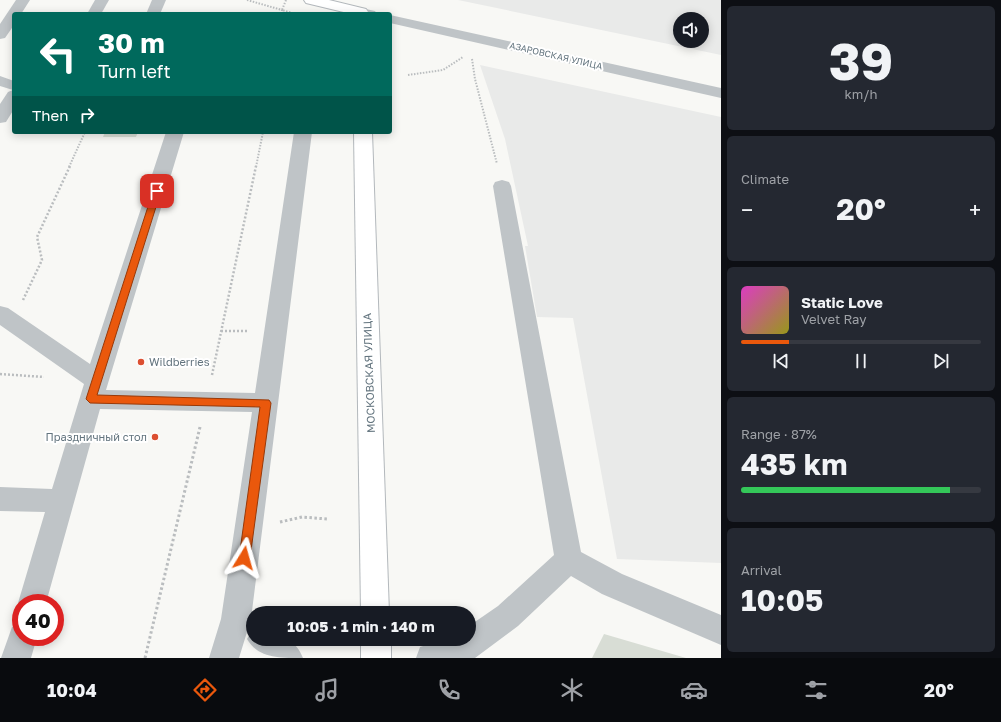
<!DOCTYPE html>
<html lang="en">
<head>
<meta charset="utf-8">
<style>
  :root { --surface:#171b24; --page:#242831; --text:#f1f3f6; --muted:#9ea1a6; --line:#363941; --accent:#ea580c }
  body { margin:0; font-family:"Golos Text",sans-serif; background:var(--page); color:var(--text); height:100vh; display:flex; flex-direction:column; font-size:15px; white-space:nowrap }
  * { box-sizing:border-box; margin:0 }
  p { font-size:13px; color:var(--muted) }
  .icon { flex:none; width:22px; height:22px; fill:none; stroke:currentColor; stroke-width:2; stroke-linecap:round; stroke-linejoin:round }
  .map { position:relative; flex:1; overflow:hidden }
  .drawer { display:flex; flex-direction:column; gap:6px; padding:6px; background:#0d0f14; width:280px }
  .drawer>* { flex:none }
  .top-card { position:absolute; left:12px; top:12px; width:380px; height:122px; border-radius:4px; box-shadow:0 2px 10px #0003; background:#00695c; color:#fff; overflow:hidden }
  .fabs { position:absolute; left:673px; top:12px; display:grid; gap:8px }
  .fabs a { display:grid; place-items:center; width:36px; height:36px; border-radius:50%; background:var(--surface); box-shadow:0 2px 10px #0003; font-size:20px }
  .speed { position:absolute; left:12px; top:594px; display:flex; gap:8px; font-size:20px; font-weight:700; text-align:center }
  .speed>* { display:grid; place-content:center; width:52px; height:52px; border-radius:50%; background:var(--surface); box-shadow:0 2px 10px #0003; line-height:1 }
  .speed .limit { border:6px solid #d22; background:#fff; color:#111 }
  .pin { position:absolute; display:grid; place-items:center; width:34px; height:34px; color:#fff; margin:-17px; border-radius:8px; box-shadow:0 2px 6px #0006 }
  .me { position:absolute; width:44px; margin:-22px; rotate:8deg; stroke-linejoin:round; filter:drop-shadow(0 0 3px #0008) }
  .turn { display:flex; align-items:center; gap:14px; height:84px; padding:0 20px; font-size:18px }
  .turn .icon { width:52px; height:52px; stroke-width:2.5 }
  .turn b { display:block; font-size:28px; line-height:34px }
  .then { display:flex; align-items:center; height:38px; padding:0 20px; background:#0003; gap:8px; font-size:15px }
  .big { font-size:30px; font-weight:700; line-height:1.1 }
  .drawer .tile { flex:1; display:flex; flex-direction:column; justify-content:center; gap:6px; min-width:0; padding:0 14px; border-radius:6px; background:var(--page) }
  .drawer .dial { align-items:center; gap:0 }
  .dial b { font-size:52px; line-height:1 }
  .song { display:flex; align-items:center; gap:12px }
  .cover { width:48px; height:48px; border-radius:6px; background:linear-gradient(135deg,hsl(310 70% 55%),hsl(60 70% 35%)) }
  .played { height:4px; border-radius:2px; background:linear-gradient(90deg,var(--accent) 20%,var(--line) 20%) }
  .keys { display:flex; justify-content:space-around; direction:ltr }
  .heat { display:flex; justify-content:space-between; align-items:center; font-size:22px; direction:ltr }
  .charge { height:6px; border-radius:3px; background:linear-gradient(90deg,#34c759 87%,var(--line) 0) }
  .trip { position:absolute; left:246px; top:606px; width:230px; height:40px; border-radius:20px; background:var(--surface); box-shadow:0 2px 10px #0003; font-weight:700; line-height:40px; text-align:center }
  .menu { display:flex; height:64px; justify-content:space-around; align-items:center; background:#090b0e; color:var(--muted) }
  .menu .icon { width:28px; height:28px }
  .menu .on { color:var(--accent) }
  .menu b { font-size:18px; color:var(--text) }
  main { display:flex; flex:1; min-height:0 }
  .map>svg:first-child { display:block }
</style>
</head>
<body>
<main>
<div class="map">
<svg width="721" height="658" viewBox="0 0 721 658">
  <rect width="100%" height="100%" fill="#f8f8f5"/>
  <g fill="#e9eae9" fill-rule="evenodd">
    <path d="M458 0H721V55ZM680 19H702V41H680Z"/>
    <path d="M480 65 721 117V563L617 559 573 318 537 317 525 246H528L505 139Z"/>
  </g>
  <g fill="#d8ddd5">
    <path d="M105 132H138L136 137H103Z"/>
    <path d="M604 634 686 658H592Z"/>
  </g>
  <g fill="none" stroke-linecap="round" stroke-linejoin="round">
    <g stroke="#b3b8bc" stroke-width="2">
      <g id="major">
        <path d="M304 0H329L366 9 368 12 367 14H352L306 3Z"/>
        <path d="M354 132H372L389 613H361Z"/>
        <rect x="361" y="639" width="30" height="19"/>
      </g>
    </g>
    <g stroke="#babdbf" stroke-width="2" stroke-dasharray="1.5 1.5" stroke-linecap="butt">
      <path d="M247 0 282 10 281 14"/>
      <path d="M286 0 282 10 292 13"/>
      <path d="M472 59 475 79 497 164"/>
      <path d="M408 75 443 70 463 57"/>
      <path d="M69 167 85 132"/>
      <path d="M256 167 263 132"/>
    </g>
    <g stroke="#babdbf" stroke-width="2.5" stroke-dasharray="2 2" stroke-linecap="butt">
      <path d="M23 300 42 260 37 237 70 166"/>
      <path d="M221 331H247V329"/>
      <path d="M0 374 44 377"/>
      <path d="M212 375 256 166"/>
    </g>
    <g stroke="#babdbf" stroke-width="3" stroke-dasharray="2.5 2.5" stroke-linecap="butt">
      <path d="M280 522 302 517 327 519"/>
      <path d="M145 658 200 427"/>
    </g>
    <g fill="#bfc4c7" fill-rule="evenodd">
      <path d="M16 0H30L21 14H14V25L5 38 0 39V24Z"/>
      <path d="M95 0H109L101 14H87Z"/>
      <path d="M152 0H166L160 14H146Z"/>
      <path d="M361 8 375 11 377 14H351L356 9Z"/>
      <path d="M390 15 721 88V98L390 23Z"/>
      <path d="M0 76 14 81V109L6 122 0 123V104L8 92 13 90 0 86Z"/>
      <path d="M166 132H184L106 390 255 393 294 132H312L251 619 239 658H209L221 619 252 412 100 409 46 603H21V611L18 603 45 512 0 511V487L52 489 84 384 0 325V306L8 308 90 364Z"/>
      <path d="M502 180 509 182 511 186 581 552 622 574 721 615V645L602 594 571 576 518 626 475 658H416L420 647C437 641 452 639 469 639V626L498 606 554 555 493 186 495 182Z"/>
      <path d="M21 623V637H37L31 658H1L12 627Z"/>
      <path d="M253 628V639C276 639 293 633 303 658 279 658 258 658 247 639Z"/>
    </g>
    <use href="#major" fill="#fff" fill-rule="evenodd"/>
  </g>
  <path fill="#ea580c" stroke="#983908" d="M157 188 161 191 97 395 269 400 271 403 250 558 248 561 244 563 240 561 239 558 260 407 90 403 86 399 153 191Z"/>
  <g fill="#dc4f31" stroke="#fff" stroke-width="1.5">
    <circle cx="141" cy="362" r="4"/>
    <circle cx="155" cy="437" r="4"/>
  </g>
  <g text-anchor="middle" stroke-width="4" stroke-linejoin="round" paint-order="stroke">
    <g font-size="9" fill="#64757f" stroke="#fff">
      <text transform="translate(556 56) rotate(13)" y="3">АЗАРОВСКАЯ УЛИЦА</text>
    </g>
    <g font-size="11" fill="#64757f" stroke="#fff" text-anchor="start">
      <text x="149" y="366">Wildberries</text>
      <text x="147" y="441" text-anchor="end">Праздничный стол</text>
    </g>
    <g font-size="11" fill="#64757f" stroke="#fff">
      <text transform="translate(369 373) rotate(-92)" y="4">МОСКОВСКАЯ УЛИЦА</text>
    </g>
  </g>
</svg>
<div class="fabs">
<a><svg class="icon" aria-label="sound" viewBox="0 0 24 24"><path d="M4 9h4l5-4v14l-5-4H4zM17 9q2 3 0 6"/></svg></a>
</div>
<div class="speed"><div class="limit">40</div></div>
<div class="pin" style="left:157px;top:191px;background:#d93025"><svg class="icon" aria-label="arrive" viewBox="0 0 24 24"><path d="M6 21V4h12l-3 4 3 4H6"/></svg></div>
<svg class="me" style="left:244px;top:558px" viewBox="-20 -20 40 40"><path d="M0-17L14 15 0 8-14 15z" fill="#ea580c" stroke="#fff" stroke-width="4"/></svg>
<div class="trip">10:05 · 1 min · 140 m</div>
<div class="top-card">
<div class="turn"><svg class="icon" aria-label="left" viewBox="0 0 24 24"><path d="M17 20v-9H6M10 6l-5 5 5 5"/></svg><div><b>30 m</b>Turn left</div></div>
<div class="then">Then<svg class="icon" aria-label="right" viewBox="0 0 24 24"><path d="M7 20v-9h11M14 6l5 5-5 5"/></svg></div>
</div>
</div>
<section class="drawer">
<div class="tile dial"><b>39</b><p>km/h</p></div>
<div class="tile"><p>Climate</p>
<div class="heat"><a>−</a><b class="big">20°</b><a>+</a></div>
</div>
<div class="tile">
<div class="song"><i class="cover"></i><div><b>Static Love</b><p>Velvet Ray</p></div></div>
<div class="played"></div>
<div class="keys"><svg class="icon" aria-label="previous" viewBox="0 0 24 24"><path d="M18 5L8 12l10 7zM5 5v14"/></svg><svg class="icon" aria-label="pause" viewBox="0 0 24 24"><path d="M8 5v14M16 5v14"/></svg><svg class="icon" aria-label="next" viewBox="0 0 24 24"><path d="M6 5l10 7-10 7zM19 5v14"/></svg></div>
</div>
<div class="tile"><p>Range · 87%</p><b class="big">435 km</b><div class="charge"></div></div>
<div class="tile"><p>Arrival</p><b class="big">10:05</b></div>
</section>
</main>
<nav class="menu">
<b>10:04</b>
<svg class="icon on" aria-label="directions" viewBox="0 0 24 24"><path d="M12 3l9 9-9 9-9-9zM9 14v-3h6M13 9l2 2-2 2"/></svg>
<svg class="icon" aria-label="music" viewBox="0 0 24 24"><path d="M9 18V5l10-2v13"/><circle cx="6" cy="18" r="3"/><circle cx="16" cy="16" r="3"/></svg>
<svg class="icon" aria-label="phone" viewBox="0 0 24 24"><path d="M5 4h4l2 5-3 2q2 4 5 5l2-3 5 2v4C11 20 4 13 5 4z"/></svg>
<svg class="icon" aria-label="climate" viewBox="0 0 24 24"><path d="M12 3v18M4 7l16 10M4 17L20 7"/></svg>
<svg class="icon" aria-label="car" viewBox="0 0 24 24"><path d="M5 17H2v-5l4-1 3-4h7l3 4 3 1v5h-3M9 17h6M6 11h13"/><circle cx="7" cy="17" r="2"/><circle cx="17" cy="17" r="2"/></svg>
<svg class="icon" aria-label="filters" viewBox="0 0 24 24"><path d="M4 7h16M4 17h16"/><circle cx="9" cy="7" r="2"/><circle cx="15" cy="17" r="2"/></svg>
<b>20°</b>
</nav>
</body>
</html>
